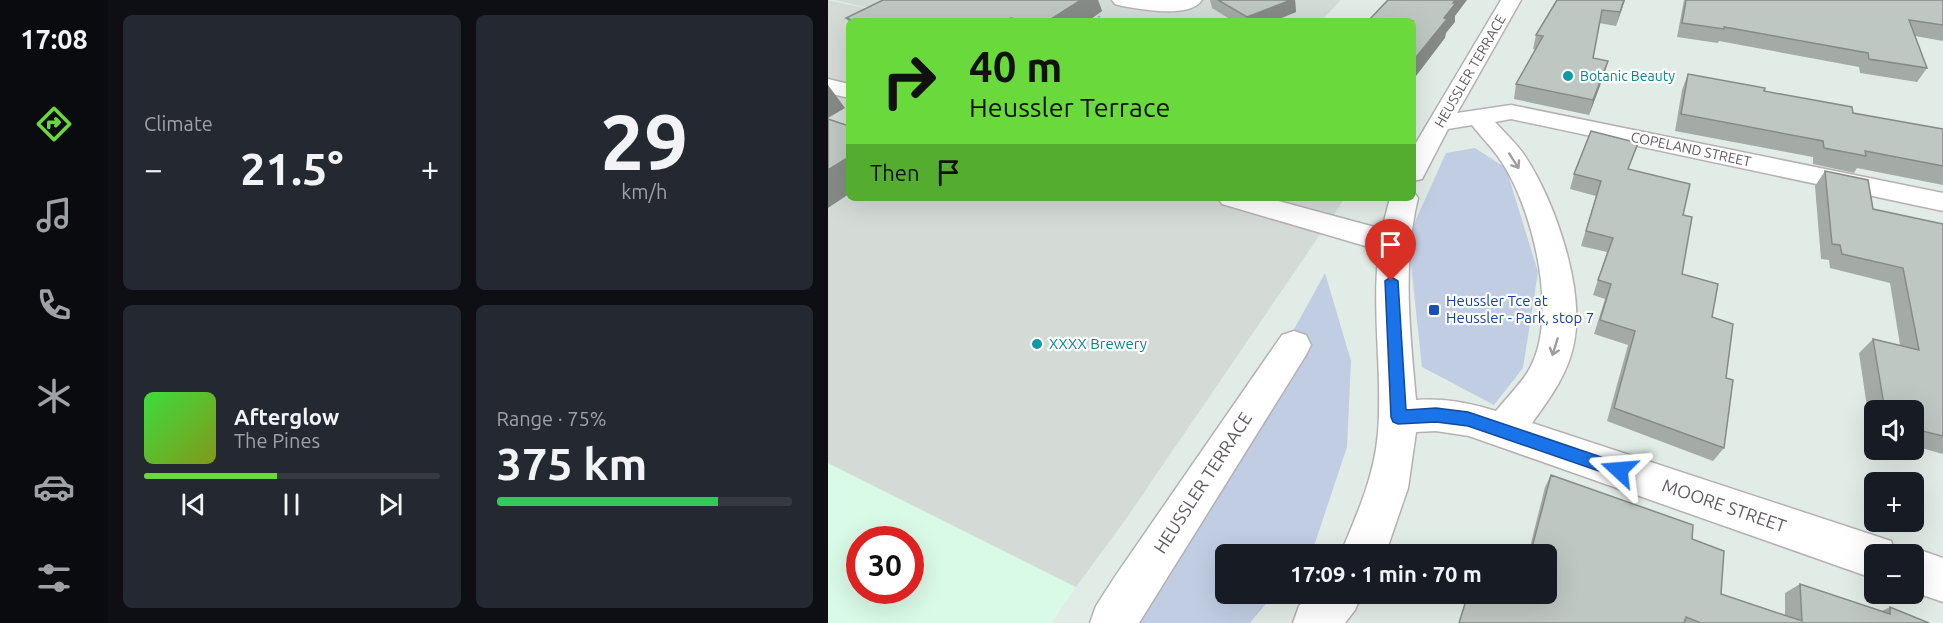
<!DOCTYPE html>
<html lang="en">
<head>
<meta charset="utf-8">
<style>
  :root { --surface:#171b24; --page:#242831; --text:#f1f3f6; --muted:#9ea1a6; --line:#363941; --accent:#6ad93b }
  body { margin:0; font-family:Ubuntu,sans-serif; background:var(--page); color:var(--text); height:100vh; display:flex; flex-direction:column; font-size:22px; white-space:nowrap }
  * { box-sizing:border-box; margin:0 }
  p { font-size:20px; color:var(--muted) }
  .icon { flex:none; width:33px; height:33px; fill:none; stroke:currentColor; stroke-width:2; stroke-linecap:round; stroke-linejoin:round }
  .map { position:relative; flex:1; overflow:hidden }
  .side { display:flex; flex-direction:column; gap:15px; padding:15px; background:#0d0f14; width:720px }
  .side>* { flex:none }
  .guide { position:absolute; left:18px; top:18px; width:570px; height:183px; border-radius:9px; box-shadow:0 6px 24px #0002; background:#6ad93b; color:#111; overflow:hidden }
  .tools { position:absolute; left:1036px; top:400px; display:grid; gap:12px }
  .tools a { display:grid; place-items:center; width:60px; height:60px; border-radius:9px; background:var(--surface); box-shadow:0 6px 24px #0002; font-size:30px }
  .speed { position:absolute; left:18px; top:526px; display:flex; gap:12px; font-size:30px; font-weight:700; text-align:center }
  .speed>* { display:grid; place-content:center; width:78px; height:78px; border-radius:50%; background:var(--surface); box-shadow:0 6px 24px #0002; line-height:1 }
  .speed .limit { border:9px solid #d22; background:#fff; color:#111 }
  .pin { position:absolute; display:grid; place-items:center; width:51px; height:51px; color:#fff; margin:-62px -26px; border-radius:50% 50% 50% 0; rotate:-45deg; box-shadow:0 0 6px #0007 }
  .pin .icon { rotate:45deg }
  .me { position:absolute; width:66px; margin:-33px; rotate:289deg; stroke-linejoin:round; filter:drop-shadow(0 0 4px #0008) }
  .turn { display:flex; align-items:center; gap:21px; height:126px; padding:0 24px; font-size:27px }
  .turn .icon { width:78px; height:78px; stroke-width:2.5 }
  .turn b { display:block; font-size:42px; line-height:51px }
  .then { display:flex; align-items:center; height:57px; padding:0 24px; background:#0003; gap:12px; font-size:22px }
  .big { font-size:45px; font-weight:700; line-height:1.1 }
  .side .tile { flex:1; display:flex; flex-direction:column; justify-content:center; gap:9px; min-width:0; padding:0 21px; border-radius:9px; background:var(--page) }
  .side .dial { align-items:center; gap:0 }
  .dial b { font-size:78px; line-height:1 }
  .song { display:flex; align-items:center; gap:18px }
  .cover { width:72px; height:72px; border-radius:9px; background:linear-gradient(135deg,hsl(120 70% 55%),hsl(70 70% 35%)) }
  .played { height:6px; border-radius:3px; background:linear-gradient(90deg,var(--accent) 45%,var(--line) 45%) }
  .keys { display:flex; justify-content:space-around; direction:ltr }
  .heat { display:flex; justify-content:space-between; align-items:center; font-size:33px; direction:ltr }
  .charge { height:9px; border-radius:4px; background:linear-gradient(90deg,#34c759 75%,var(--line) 0) }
  .side .tiles { flex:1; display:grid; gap:15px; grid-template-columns:repeat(2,1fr) }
  .trip { position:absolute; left:387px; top:544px; width:342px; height:60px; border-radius:9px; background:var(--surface); box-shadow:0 6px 24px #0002; font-weight:700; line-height:60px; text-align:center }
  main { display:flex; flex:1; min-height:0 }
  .dock { display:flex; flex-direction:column; width:108px; justify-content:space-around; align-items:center; background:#090b0e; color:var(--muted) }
  .dock .icon { width:42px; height:42px }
  .dock .on { color:var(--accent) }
  .dock b { font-size:27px; color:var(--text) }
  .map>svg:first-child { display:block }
</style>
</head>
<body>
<main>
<nav class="dock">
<b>17:08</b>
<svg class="icon on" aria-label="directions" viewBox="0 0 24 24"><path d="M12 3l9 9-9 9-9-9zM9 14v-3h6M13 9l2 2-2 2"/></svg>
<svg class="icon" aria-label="music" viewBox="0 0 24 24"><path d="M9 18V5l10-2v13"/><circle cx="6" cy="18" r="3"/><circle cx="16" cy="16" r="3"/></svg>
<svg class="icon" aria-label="phone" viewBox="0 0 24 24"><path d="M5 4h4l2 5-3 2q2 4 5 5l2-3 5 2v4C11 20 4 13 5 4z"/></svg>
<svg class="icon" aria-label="climate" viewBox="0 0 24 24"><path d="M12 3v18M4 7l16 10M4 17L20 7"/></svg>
<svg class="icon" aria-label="car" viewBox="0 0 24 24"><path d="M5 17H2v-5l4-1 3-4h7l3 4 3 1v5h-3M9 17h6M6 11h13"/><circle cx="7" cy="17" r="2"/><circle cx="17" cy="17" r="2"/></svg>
<svg class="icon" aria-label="filters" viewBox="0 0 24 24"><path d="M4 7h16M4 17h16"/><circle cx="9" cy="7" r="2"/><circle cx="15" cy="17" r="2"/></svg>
</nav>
<section class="side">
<div class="tiles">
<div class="tile"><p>Climate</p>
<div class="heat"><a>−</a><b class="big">21.5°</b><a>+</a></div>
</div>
<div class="tile dial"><b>29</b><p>km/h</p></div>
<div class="tile">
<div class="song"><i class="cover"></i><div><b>Afterglow</b><p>The Pines</p></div></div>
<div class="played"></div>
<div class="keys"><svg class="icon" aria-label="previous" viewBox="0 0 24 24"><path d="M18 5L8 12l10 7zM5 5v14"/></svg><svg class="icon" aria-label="pause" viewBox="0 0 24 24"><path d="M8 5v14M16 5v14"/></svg><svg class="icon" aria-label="next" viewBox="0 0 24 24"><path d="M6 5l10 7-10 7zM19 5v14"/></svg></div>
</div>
<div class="tile"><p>Range · 75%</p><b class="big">375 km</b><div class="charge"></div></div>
</div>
</section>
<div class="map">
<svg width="1115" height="623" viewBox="0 0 1115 623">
  <rect width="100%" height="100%" fill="#e2ece6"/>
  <path fill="#d9fae6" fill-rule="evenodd" d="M0 463 248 587 223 623H0ZM32 540H82V591H32Z"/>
  <path fill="#d4dbd6" d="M0 0 97 21H21V198H517L298 519 248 587 0 463Z"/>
  <path fill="#d0dcd5" d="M6 0H513L493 21H97Z"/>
  <g fill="#c0cde2">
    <path d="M647 148 678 168 710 272 695 368 666 405 594 367 580 237 618 153Z"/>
    <path d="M497 273 523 361 519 447 486 546 478 555H398V594H446L422 623H304Z"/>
  </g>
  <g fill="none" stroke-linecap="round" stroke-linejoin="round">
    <g stroke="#b6b0b5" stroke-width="3">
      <g id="minor">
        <path d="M284 0H374C361 19 313 9 294 6L287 4Z"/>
        <path d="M673 0H693L629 113 683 105 1115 193V211L683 119 667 122C677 133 689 144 697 156 727 202 757 288 746 343 740 374 722 398 704 423L1063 541 1068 555H1047V579L641 436 608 431 588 432 580 488 557 555H512C529 514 546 478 550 433 555 372 543 311 551 250L394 204 390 198H439L554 229 562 198H585L586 192 590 198C574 265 582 332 588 400 617 398 641 403 668 411 679 397 694 383 702 368 731 316 705 208 673 161 665 148 653 137 644 125L620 129 594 179 585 181V148Z"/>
        <path d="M0 79 21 84V98L0 93Z"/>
        <path d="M466 331 478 335 483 345 478 355 311 623H262L268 606 288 575 454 335Z"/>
        <path d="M1086 548 1115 558V602L1086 592V555H1070Z"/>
        <path d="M482 594H534L527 610 517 623H465L471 606Z"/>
      </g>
    </g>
    <path stroke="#a5aad2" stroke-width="2" stroke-dasharray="4 2" stroke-linecap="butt" d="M265 21 272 16"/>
    <use href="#minor" fill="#fff" fill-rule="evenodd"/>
  </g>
  <g fill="#a4aba7">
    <path d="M55 0H270L274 11 260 21 21 22 18 18Z"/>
    <path d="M382 0H467L468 12 446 21H405L384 8Z"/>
    <path d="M729 0H797L788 26 771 23 765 58 780 61 776 75 761 115 686 99 688 84 708 50 705 49 708 35Z"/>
    <path d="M856 0H1115V41L1087 36 1099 68 1089 82 1032 73 1031 67 891 41 890 43 849 37Z"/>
    <path d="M860 74 936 91 1025 113 1115 129V185L1029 168 1026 173 985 164V157L847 131 854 90Z"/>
    <path d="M800 169 855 215 854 274 884 317 898 378 896 448 885 461 779 421 800 345 766 334 777 299 765 295 779 252 753 246 768 196 742 189 746 174Z"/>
    <path d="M997 171 1045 209 1115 224V454L1086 446V411H1047V436L1043 434 1031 353 1045 339 1072 345 1062 283 1002 268 1001 260 993 259 987 186Z"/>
    <path d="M723 475 864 539 893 594 957 615V593L972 584 1054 611 1062 607 1101 623H631L718 594V555H700L717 487Z"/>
  </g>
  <g fill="#868b88">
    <path d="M253 0H270L274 11 260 21H220Z"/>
    <path d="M463 0H467L468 12 446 21H420L419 17Z"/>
    <path d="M627 0H639L627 16V22L618 33 617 38 585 80V61L616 18Z"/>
    <path d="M796 0H797L788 26 792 12Z"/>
    <path d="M780 61 776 75 761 115 765 100Z"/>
    <path d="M0 85 17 108 0 118Z"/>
    <path d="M21 157V194L0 208V170Z"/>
  </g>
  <g fill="#bfc7c2" stroke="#868b88" stroke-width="1.5">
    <path d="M55 0H253L220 21H196L183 18 176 21H27L18 18Z"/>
    <path d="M390 0H463L419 17Z"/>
    <path d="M560 0H627L625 3H628L616 18 619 19 585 61V21H540Z"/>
    <path d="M729 0H796L792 12 774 10 765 58 780 61 765 100 688 84 715 36 708 35Z"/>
    <path d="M858 0H1115V25L1081 20 1099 68 1041 59 1040 53 896 27V29L854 23Z"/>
    <path d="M860 74 937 88 936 91 1024 107 1025 113 1115 129V166L1037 151 1038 156 996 148 995 141 853 114Z"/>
    <path d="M0 119 21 126V157L0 170Z"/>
    <path d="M763 131 810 143 800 169 862 184 855 215 864 217 854 274 890 284 884 317 905 324 898 378 905 380 896 448 786 408 807 331 772 320 783 284 770 280 785 238 758 231 773 181 746 174Z"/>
    <path d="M997 171 1040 180 1045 209 1115 224V436L1086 429V411H1057L1045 339 1091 350 1075 268 1014 254 1012 245 1004 244Z"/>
    <path d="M723 475 865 525 864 539 896 551 893 594 974 621 972 584 1062 614V607L1101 623H873L858 617 856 623H631L640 594H718V555H702Z"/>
  </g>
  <defs><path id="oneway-shaft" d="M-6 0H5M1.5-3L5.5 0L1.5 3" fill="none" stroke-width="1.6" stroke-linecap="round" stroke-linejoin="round" transform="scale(1.5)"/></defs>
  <g stroke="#a19ca0">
    <use href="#oneway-shaft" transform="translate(686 161) rotate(57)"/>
    <use href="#oneway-shaft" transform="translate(727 347) rotate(107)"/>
  </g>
  <path fill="#1a73e8" stroke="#114b97" stroke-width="1.5" d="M563 277 570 281 578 410 608 408 640 412 797 465 799 470 797 476 791 478 640 426 608 422 570 424 565 422 563 417 557 281Z"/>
  <g fill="#0f9aa8" stroke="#fff" stroke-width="2">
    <circle cx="740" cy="76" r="6"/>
    <circle cx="209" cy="344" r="6"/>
  </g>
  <rect fill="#1a4fb4" stroke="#fff" stroke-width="2" x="600" y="304" width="12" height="12" rx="3"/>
  <g text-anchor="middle" stroke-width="4.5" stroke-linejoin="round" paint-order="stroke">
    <g font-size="14" fill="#625a60" stroke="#fff">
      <text transform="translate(642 71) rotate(-60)" y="5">HEUSSLER TERRACE</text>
      <text transform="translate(863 149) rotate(12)" y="5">COPELAND STREET</text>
    </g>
    <g font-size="14" fill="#0d838f" stroke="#fff" text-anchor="start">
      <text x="752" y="81">Botanic Beauty</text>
    </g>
    <g font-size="15" fill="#164399" stroke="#fff" text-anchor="start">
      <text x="618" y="306">Heussler Tce at<tspan x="618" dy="17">Heussler - Park, stop 7</tspan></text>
    </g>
    <g font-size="15" fill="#0d838f" stroke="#fff" text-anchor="start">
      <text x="221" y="349">XXXX Brewery</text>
    </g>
    <g font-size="18" fill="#625a60" stroke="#fff">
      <text transform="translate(375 483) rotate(-57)" y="6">HEUSSLER TERRACE</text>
      <text transform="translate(896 506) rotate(19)" y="6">MOORE STREET</text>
    </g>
  </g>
</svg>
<div class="tools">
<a><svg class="icon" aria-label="sound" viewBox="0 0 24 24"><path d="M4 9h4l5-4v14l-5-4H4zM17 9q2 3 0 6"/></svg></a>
<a>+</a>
<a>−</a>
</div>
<div class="speed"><div class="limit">30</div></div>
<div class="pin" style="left:563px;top:281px;background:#d93025"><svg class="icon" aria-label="arrive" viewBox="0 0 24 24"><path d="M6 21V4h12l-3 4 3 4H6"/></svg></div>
<svg class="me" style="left:791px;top:470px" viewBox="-20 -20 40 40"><path d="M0-17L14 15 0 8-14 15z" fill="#1a73e8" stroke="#fff" stroke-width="4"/></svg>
<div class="trip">17:09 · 1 min · 70 m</div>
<div class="guide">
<div class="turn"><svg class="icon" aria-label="right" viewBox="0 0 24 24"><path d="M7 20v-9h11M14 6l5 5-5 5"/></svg><div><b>40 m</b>Heussler Terrace</div></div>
<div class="then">Then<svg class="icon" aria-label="arrive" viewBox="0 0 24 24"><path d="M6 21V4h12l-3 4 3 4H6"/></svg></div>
</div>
</div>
</main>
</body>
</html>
